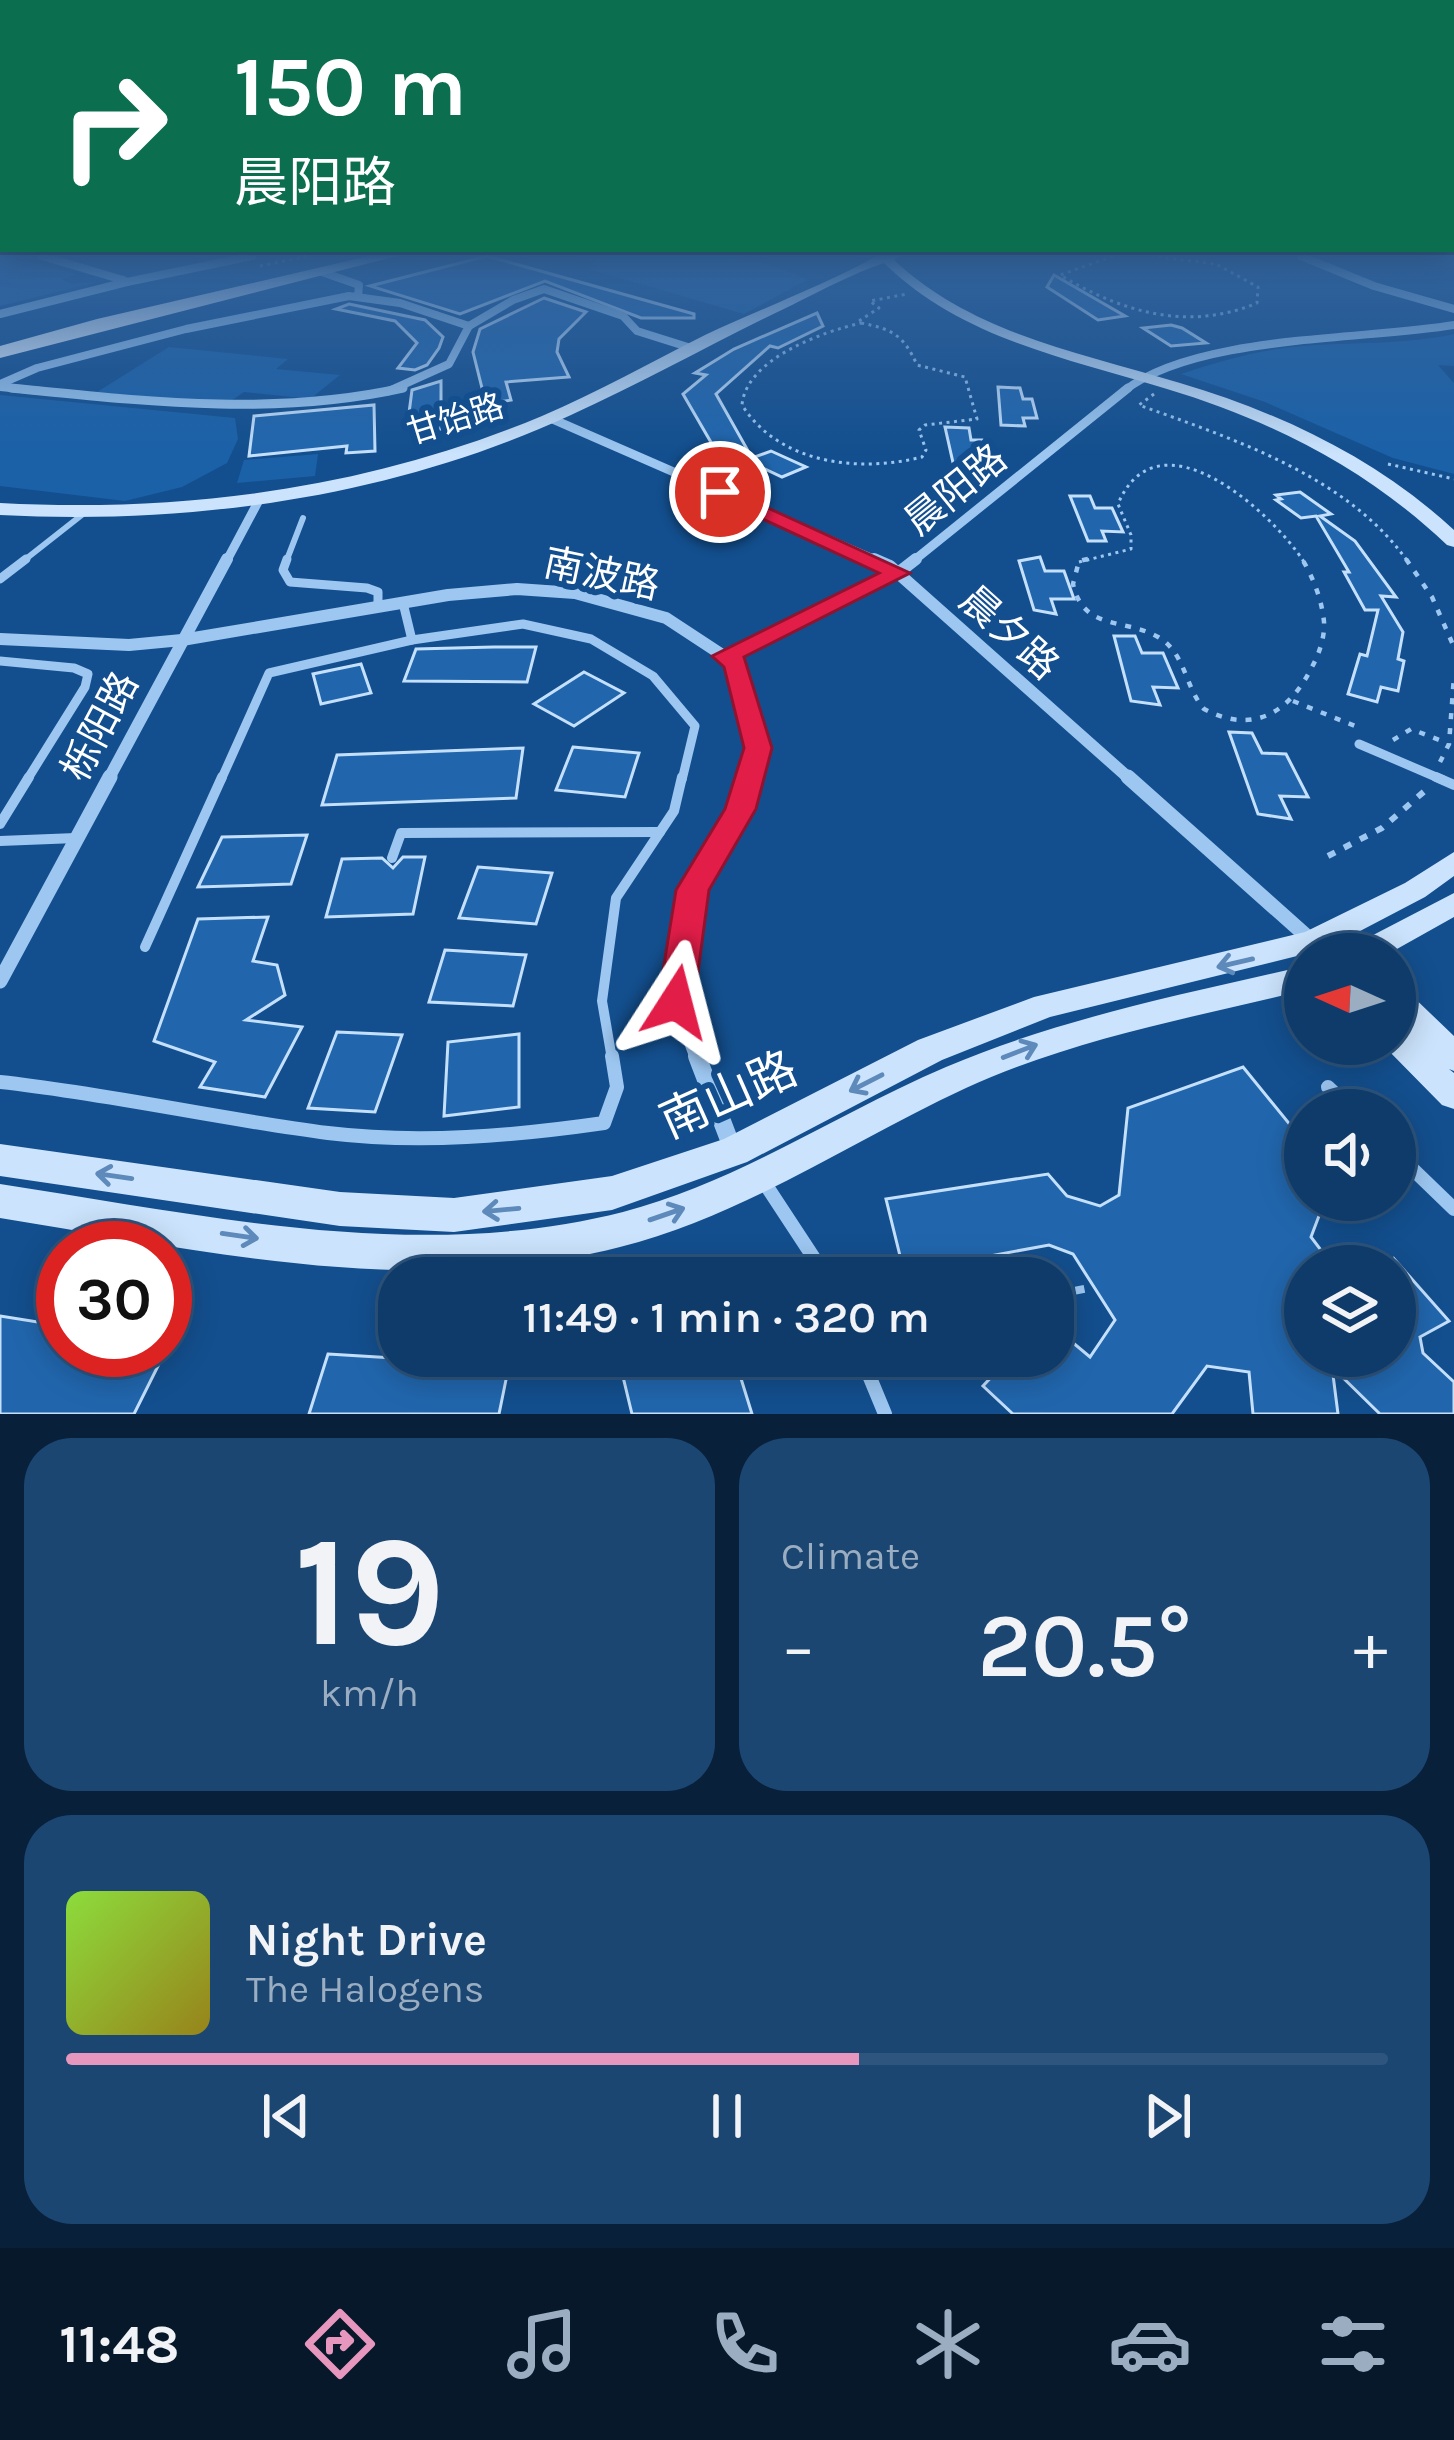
<!DOCTYPE html>
<html lang="en">
<head>
<meta charset="utf-8">
<style>
  :root { --surface:#0e3b6a; --page:#1c4672; --text:#f1f3f6; --muted:#9badc1; --line:#2e557e; --accent:#e797bd }
  body { margin:0; font-family:Karla,"Noto Sans SC",sans-serif; background:var(--page); color:var(--text); height:100vh; display:flex; flex-direction:column; font-size:45px; white-space:nowrap }
  * { box-sizing:border-box; margin:0 }
  p { font-size:39px; color:var(--muted) }
  .icon { flex:none; width:66px; height:66px; fill:none; stroke:currentColor; stroke-width:2; stroke-linecap:round; stroke-linejoin:round }
  .map { position:relative; height:1414px; overflow:hidden }
  .details { display:flex; flex-direction:column; gap:24px; padding:24px; background:#08203a; flex:1 }
  .details>* { flex:none }
  .hud { position:absolute; left:0px; top:0px; width:1455px; height:252px; box-shadow:0 6px 30px #0003,0 0 0 3px var(--line); background:#0b6e4f; color:#fff; overflow:hidden }
  .needle { width:78px; rotate:273deg }
  .tools { position:absolute; left:1284px; top:933px; display:grid; gap:24px }
  .tools a { display:grid; place-items:center; width:132px; height:132px; border-radius:50%; background:var(--surface); box-shadow:0 6px 30px #0003,0 0 0 3px var(--line); font-size:60px }
  .speed { position:absolute; left:36px; top:1221px; display:flex; gap:24px; font-size:60px; font-weight:700; text-align:center }
  .speed>* { display:grid; place-content:center; width:156px; height:156px; border-radius:50%; background:var(--surface); box-shadow:0 6px 30px #0003,0 0 0 3px var(--line); line-height:1 }
  .speed .limit { border:18px solid #d22; background:#fff; color:#111 }
  .pin { position:absolute; display:grid; place-items:center; width:102px; height:102px; color:#fff; margin:-51px; border:6px solid #fff; border-radius:50%; box-shadow:0 3px 12px #0007 }
  .me { position:absolute; width:132px; margin:-66px; rotate:9deg; stroke-linejoin:round; filter:drop-shadow(0 0 9px #0008) }
  .turn { display:flex; align-items:center; gap:42px; height:252px; padding:0 36px; font-size:54px }
  .turn .icon { width:156px; height:156px; stroke-width:2.5 }
  .turn b { display:block; font-size:84px; line-height:102px }
  .big { font-size:90px; font-weight:600; line-height:1.1 }
  .details .card { flex:1; display:flex; flex-direction:column; justify-content:center; gap:18px; min-width:0; padding:0 42px; border-radius:48px; background:var(--page) }
  .details .dial { align-items:center; gap:0 }
  .dial b { font-size:156px; line-height:1 }
  .song { display:flex; align-items:center; gap:36px }
  .cover { width:144px; height:144px; border-radius:18px; background:linear-gradient(135deg,hsl(90 70% 55%),hsl(50 70% 35%)) }
  .played { height:12px; border-radius:6px; background:linear-gradient(90deg,var(--accent) 60%,var(--line) 60%) }
  .keys { display:flex; justify-content:space-around; direction:ltr }
  .heat { display:flex; justify-content:space-between; align-items:center; font-size:66px; direction:ltr }
  .details .tiles { flex:1; display:grid; gap:24px; grid-template-columns:1fr 1fr }
  .card:last-child { grid-column:span 2 }
  .trip { position:absolute; left:378px; top:1257px; width:696px; height:120px; border-radius:48px; background:var(--surface); box-shadow:0 6px 30px #0003,0 0 0 3px var(--line); font-weight:600; line-height:120px; text-align:center }
  .tab-bar { display:flex; height:192px; justify-content:space-around; align-items:center; background:#06182a; color:var(--muted) }
  .tab-bar .icon { width:84px; height:84px }
  .tab-bar .active { color:var(--accent) }
  .tab-bar b { font-size:54px; color:var(--text) }
  .map>svg:first-child { display:block }
</style>
</head>
<body>
<div class="map">
<svg width="1454" height="1414" viewBox="0 0 1454 1414">
  <rect width="100%" height="100%" fill="#134f8e"/>
  <g fill="#1b61a8">
    <path d="M0 256 77 274 61 279 71 284 98 282 0 306Z"/>
    <path d="M575 256C653 256 736 244 807 280L744 314 589 269 599 265Z"/>
    <path d="M1454 334V366L1438 365 1454 383V474L1393 458 1265 402 1181 374C1220 361 1261 349 1302 346 1353 342 1403 345 1454 334Z"/>
    <path d="M169 347 288 359 276 369 340 375 310 399 244 392 225 405 97 392Z"/>
    <path d="M0 395 235 418 238 439 227 463 182 487 125 501 0 486Z"/>
    <path d="M318 454 315 476 237 483 244 460Z"/>
  </g>
  <g fill="#2166ad" stroke="#c4e0fc" stroke-width="3">
    <path d="M487 256 694 314V318H641L545 281 460 314 370 286Z"/>
    <path d="M1054 275 1125 316 1098 320 1047 287Z"/>
    <path d="M544 298 586 312 559 339 557 352 569 377 506 382 511 400 486 404 473 352 480 329Z"/>
    <path d="M349 304 425 320 443 337 439 348 427 365 415 370 398 368 417 343 395 321 336 309Z"/>
    <path d="M817 313 823 326 778 348 770 346 716 394 752 458 771 451 806 467 782 477 712 444 683 394 706 375 695 373 734 349Z"/>
    <path d="M1171 325 1182 328 1206 343 1171 346 1143 328Z"/>
    <path d="M441 381V429L414 432 413 412 409 413 412 390Z"/>
    <path d="M998 387 1020 388 1023 399H1032L1037 418H1023L1025 426 1001 425Z"/>
    <path d="M374 405 375 451 346 453 347 446 249 456 254 416Z"/>
    <path d="M945 427 969 428 971 440H982L986 462 971 461 973 471 954 467Z"/>
    <path d="M1300 492 1331 514 1320 516 1355 541 1396 597 1381 596 1403 632 1398 659 1404 661 1398 691 1381 687 1377 702 1348 694 1360 654 1367 656 1378 610H1365L1344 572H1349L1316 516 1301 518 1276 500 1281 499 1276 495Z"/>
    <path d="M1070 496H1090L1095 508H1112L1123 532 1102 531 1106 541H1088Z"/>
    <path d="M1040 557 1045 571H1064L1074 599H1051L1056 614 1034 610 1019 561Z"/>
    <path d="M1114 636H1135L1142 653H1163L1178 688 1153 687 1160 705 1131 701Z"/>
    <path d="M494 647H536L527 682 404 681 416 649Z"/>
    <path d="M361 664 371 693 321 704 313 674Z"/>
    <path d="M584 672 624 693 574 726 534 704Z"/>
    <path d="M1229 732 1252 733 1262 753 1286 754 1308 797 1280 796 1291 819 1258 814Z"/>
    <path d="M573 747 639 753 625 797 556 790Z"/>
    <path d="M523 748 516 798 322 805 337 755Z"/>
    <path d="M307 835 291 884 198 887 222 837Z"/>
    <path d="M403 857H425L413 914 326 917 342 859 382 858 393 868Z"/>
    <path d="M478 867 552 873 536 924 459 918Z"/>
    <path d="M268 917 253 961 277 965 285 995 246 1020 302 1027 265 1097 200 1087 215 1062 154 1041 198 919Z"/>
    <path d="M445 950 526 955 513 1006 429 1002Z"/>
    <path d="M337 1032 402 1035 375 1112 308 1108Z"/>
    <path d="M519 1034V1107L444 1116 448 1042Z"/>
    <path d="M1243 1067 1305 1143V1200H1325L1311 1237 1333 1266H1305V1356H1395V1260L1449 1321 1420 1337 1423 1353 1454 1382V1414H1380L1332 1367 1338 1414H1253L1249 1372 1207 1366 1172 1414H1013L983 1386 1011 1356H1053V1326L1090 1357 1115 1320 1073 1254 1049 1245 904 1272 886 1199 1048 1174 1067 1196 1100 1206 1119 1195 1128 1108Z"/>
    <path d="M0 1316 63 1326V1350L161 1360 134 1414H0Z"/>
    <path d="M328 1354 509 1365 499 1414H309Z"/>
    <path d="M618 1356H734L752 1414H632Z"/>
  </g>
  <g fill="none" stroke-linecap="round" stroke-linejoin="round">
    <g stroke="#9dc7f1" stroke-width="3" stroke-dasharray="3 4.5" stroke-linecap="butt">
      <path d="M1113 256 1060 275C1122 312 1188 332 1257 303L1258 287 1216 264 1152 256"/>
      <path d="M260 266 308 256"/>
      <path d="M859 321 879 308 870 301 907 294"/>
      <path d="M861 323C893 329 904 336 917 365L965 377 977 419 925 425 919 430 926 450 922 457C859 473 779 464 742 405 746 359 822 332 861 323Z"/>
      <path d="M1154 394 1139 405C1233 439 1348 476 1408 562"/>
      <path d="M1388 464 1454 479"/>
      <path d="M1079 562 1131 549V535L1118 504C1158 409 1272 512 1304 562"/>
    </g>
    <g stroke="#9dc7f1" stroke-width="4.5" stroke-dasharray="6 9" stroke-linecap="butt">
      <path d="M1088 559 1079 561 1073 584C1083 631 1125 618 1158 637 1185 652 1185 687 1204 709 1253 735 1289 713 1312 667 1319 654 1325 637 1324 622 1322 600 1313 577 1302 559"/>
      <path d="M1406 559 1432 597 1454 647"/>
      <path d="M1293 701 1360 728"/>
      <path d="M1393 740 1411 729 1447 743"/>
      <path d="M1440 762 1449 744 1454 676"/>
    </g>
    <path stroke="#9dc7f1" stroke-width="6" stroke-dasharray="8 10" stroke-linecap="butt" d="M1328 856 1382 828 1427 789"/>
    <path stroke="#9dc7f1" stroke-width="8" stroke-dasharray="9 14" stroke-linecap="butt" d="M1053 1295 1094 1287"/>
    <g stroke="#9dc7f1" stroke-width="6">
      <path d="M22 562 83 514"/>
      <path d="M286 562 303 518"/>
    </g>
    <g stroke="#9dc7f1" stroke-width="9">
      <path d="M287 559 283 570 290 582 367 588 378 592V607"/>
      <path d="M0 579 26 559"/>
      <path d="M403 603 412 640 523 624 591 639 653 676 695 726 682 780"/>
      <path d="M0 661 74 668 88 674 85 687 27 780"/>
      <path d="M1359 744 1443 780"/>
      <path d="M221 780 269 673 412 640"/>
    </g>
    <g stroke="#9dc7f1" stroke-width="10">
      <path d="M1436 777 1454 785"/>
      <path d="M0 824 29 777"/>
      <path d="M0 841 76 838"/>
      <path d="M392 858 401 833 660 832"/>
      <path d="M145 947 222 777"/>
      <path d="M612 1059 602 1001 616 898 674 811 682 777"/>
    </g>
    <g stroke="#9dc7f1" stroke-width="14">
      <path d="M0 1082C111 1094 218 1119 328 1133 419 1144 514 1136 604 1123L617 1087 612 1056"/>
      <path d="M1328 1087 1352 1110"/>
      <path d="M1395 1152 1454 1209"/>
      <path d="M764 1182 827 1278"/>
      <path d="M861 1356 885 1414"/>
    </g>
    <g stroke="#9dc7f1" stroke-width="8">
      <path d="M42 256 123 280"/>
      <path d="M1301 256 1374 286 1454 309"/>
      <path d="M322 272 359 285 358 297"/>
      <path d="M127 282 252 256"/>
      <path d="M0 314 127 282 123 280"/>
      <path d="M469 326 513 300 544 289 623 316 637 331 691 348"/>
      <path d="M0 384 37 368 186 329 349 296 400 303 469 326 449 364 389 391"/>
      <path d="M0 387 41 391"/>
      <path d="M1124 391C1195 335 1364 340 1454 325"/>
    </g>
    <g stroke="#9dc7f1" stroke-width="9">
      <path d="M11 388C142 401 273 417 403 388"/>
      <path d="M550 418 880 562"/>
      <path d="M226 562 258 502"/>
      <path d="M912 562 1128 388"/>
    </g>
    <g stroke="#9dc7f1" stroke-width="12">
      <path d="M874 559 890 566 1131 780"/>
      <path d="M0 639 129 645 182 640 448 595 517 589 575 593 666 618 736 664 758 748 749 780"/>
      <path d="M725 656 898 573 916 559"/>
      <path d="M108 780 227 559"/>
    </g>
    <g stroke="#9dc7f1" stroke-width="15">
      <path d="M1128 777 1312 941"/>
      <path d="M0 981 110 777"/>
      <path d="M698 1059 676 1002 693 890 740 809 749 777"/>
    </g>
    <path stroke="#9dc7f1" stroke-width="18" d="M697 1056 733 1150"/>
    <g fill="#cbe3fc" fill-rule="evenodd">
      <path d="M877 256H900L894 260C973 334 1079 352 1180 383 1281 413 1376 458 1454 530V547L1447 545C1367 469 1273 421 1167 389 1066 358 962 339 884 263 852 274 822 290 792 305 718 340 646 381 571 415 393 497 195 525 0 515V503C186 513 370 488 542 416 598 392 651 362 705 335 761 309 826 284 877 256Z"/>
      <path d="M1454 852V876L1425 897 1341 941 1352 946 1454 893V917L1388 954H1305L1050 1017 942 1060 747 1162 612 1210 454 1232 340 1226 0 1176V1144L340 1192 454 1198 612 1176 724 1139 918 1040 1034 997 1305 932 1405 883Z"/>
      <path d="M1305 966V990C1191 1018 1073 1039 966 1088 851 1141 744 1216 620 1247 416 1300 204 1251 0 1218V1184C204 1215 419 1264 623 1212 738 1182 838 1113 946 1067 1061 1018 1184 994 1305 966Z"/>
      <path d="M1395 987 1406 990 1454 1036V1071L1449 1069 1454 1073V1109L1442 1105 1382 1044H1395V1025L1404 1028 1395 1019Z"/>
    </g>
    <path fill="#e7f2ff" fill-rule="evenodd" d="M369 256H397L0 358V346L97 319Z"/>
  </g>
  <defs><path id="oneway-shaft" d="M-6 0H5M1.5-3L5.5 0L1.5 3" fill="none" stroke-width="1.6" stroke-linecap="round" stroke-linejoin="round" transform="scale(3)"/></defs>
  <g stroke="#5d8aba">
    <use href="#oneway-shaft" transform="translate(1235 963) rotate(167)"/>
    <use href="#oneway-shaft" transform="translate(1020 1051) rotate(-21)"/>
    <use href="#oneway-shaft" transform="translate(866 1083) rotate(153)"/>
    <use href="#oneway-shaft" transform="translate(114 1176) rotate(-172)"/>
    <use href="#oneway-shaft" transform="translate(501 1210) rotate(175)"/>
    <use href="#oneway-shaft" transform="translate(667 1214) rotate(-19)"/>
    <use href="#oneway-shaft" transform="translate(240 1236) rotate(8)"/>
  </g>
  <linearGradient id="sky" x2="0" y2="1"><stop stop-color="#0a2b4e"/><stop offset="0.56" stop-color="#33639b"/><stop offset="1" stop-color="#33639b" stop-opacity="0"/></linearGradient>
  <rect width="1454" height="454" fill="url(#sky)"/>
  <path fill="#e11d48" stroke="#92132f" stroke-width="3" d="M720 486 910 573 744 657 772 748 756 809 709 890 694 1002 689 1012 676 1017 663 1012 658 1002 676 890 725 809 744 748 724 667 712 656 879 573 713 496V488Z"/>
  <g text-anchor="middle" stroke-width="12" stroke-linejoin="round" paint-order="stroke">
    <g font-size="33" fill="#fff" stroke="#134f8e">
      <text transform="translate(455 418) rotate(-17)" y="12">甘饴路</text>
    </g>
    <g font-size="39" fill="#fff" stroke="#134f8e">
      <text transform="translate(955 489) rotate(-39)" y="14">晨阳路</text>
      <text transform="translate(602 573) rotate(12)" y="14">南波路</text>
      <text transform="translate(1010 632) rotate(42)" y="14">晨夕路</text>
      <text transform="translate(99 726) rotate(-62)" y="14">栎阳路</text>
    </g>
    <g font-size="48" fill="#fff" stroke="#134f8e">
      <text transform="translate(728 1094) rotate(-24)" y="17">南山路</text>
    </g>
  </g>
</svg>
<div class="tools">
<a><svg class="needle" viewBox="-14 -14 28 28"><path d="M0-13l5 13h-10z" fill="#e53935"/><path d="M0 13l5-13h-10z" fill="#9badc1"/></svg></a>
<a><svg class="icon" aria-label="sound" viewBox="0 0 24 24"><path d="M4 9h4l5-4v14l-5-4H4zM17 9q2 3 0 6"/></svg></a>
<a><svg class="icon" aria-label="layers" viewBox="0 0 24 24"><path d="M12 4l9 5-9 5-9-5zM3 14l9 5 9-5"/></svg></a>
</div>
<div class="speed"><div class="limit">30</div></div>
<div class="pin" style="left:720px;top:492px;background:#d93025"><svg class="icon" aria-label="arrive" viewBox="0 0 24 24"><path d="M6 21V4h12l-3 4 3 4H6"/></svg></div>
<svg class="me" style="left:676px;top:1002px" viewBox="-20 -20 40 40"><path d="M0-17L14 15 0 8-14 15z" fill="#e11d48" stroke="#fff" stroke-width="4"/></svg>
<div class="trip">11:49 · 1 min · 320 m</div>
<div class="hud">
<div class="turn"><svg class="icon" aria-label="right" viewBox="0 0 24 24"><path d="M7 20v-9h11M14 6l5 5-5 5"/></svg><div><b>150 m</b>晨阳路</div></div>
</div>
</div>
<section class="details">
<div class="tiles">
<div class="card dial"><b>19</b><p>km/h</p></div>
<div class="card"><p>Climate</p>
<div class="heat"><a>−</a><b class="big">20.5°</b><a>+</a></div>
</div>
<div class="card">
<div class="song"><i class="cover"></i><div><b>Night Drive</b><p>The Halogens</p></div></div>
<div class="played"></div>
<div class="keys"><svg class="icon" aria-label="previous" viewBox="0 0 24 24"><path d="M18 5L8 12l10 7zM5 5v14"/></svg><svg class="icon" aria-label="pause" viewBox="0 0 24 24"><path d="M8 5v14M16 5v14"/></svg><svg class="icon" aria-label="next" viewBox="0 0 24 24"><path d="M6 5l10 7-10 7zM19 5v14"/></svg></div>
</div>
</div>
</section>
<nav class="tab-bar">
<b>11:48</b>
<svg class="icon active" aria-label="directions" viewBox="0 0 24 24"><path d="M12 3l9 9-9 9-9-9zM9 14v-3h6M13 9l2 2-2 2"/></svg>
<svg class="icon" aria-label="music" viewBox="0 0 24 24"><path d="M9 18V5l10-2v13"/><circle cx="6" cy="18" r="3"/><circle cx="16" cy="16" r="3"/></svg>
<svg class="icon" aria-label="phone" viewBox="0 0 24 24"><path d="M5 4h4l2 5-3 2q2 4 5 5l2-3 5 2v4C11 20 4 13 5 4z"/></svg>
<svg class="icon" aria-label="climate" viewBox="0 0 24 24"><path d="M12 3v18M4 7l16 10M4 17L20 7"/></svg>
<svg class="icon" aria-label="car" viewBox="0 0 24 24"><path d="M5 17H2v-5l4-1 3-4h7l3 4 3 1v5h-3M9 17h6M6 11h13"/><circle cx="7" cy="17" r="2"/><circle cx="17" cy="17" r="2"/></svg>
<svg class="icon" aria-label="filters" viewBox="0 0 24 24"><path d="M4 7h16M4 17h16"/><circle cx="9" cy="7" r="2"/><circle cx="15" cy="17" r="2"/></svg>
</nav>
</body>
</html>
